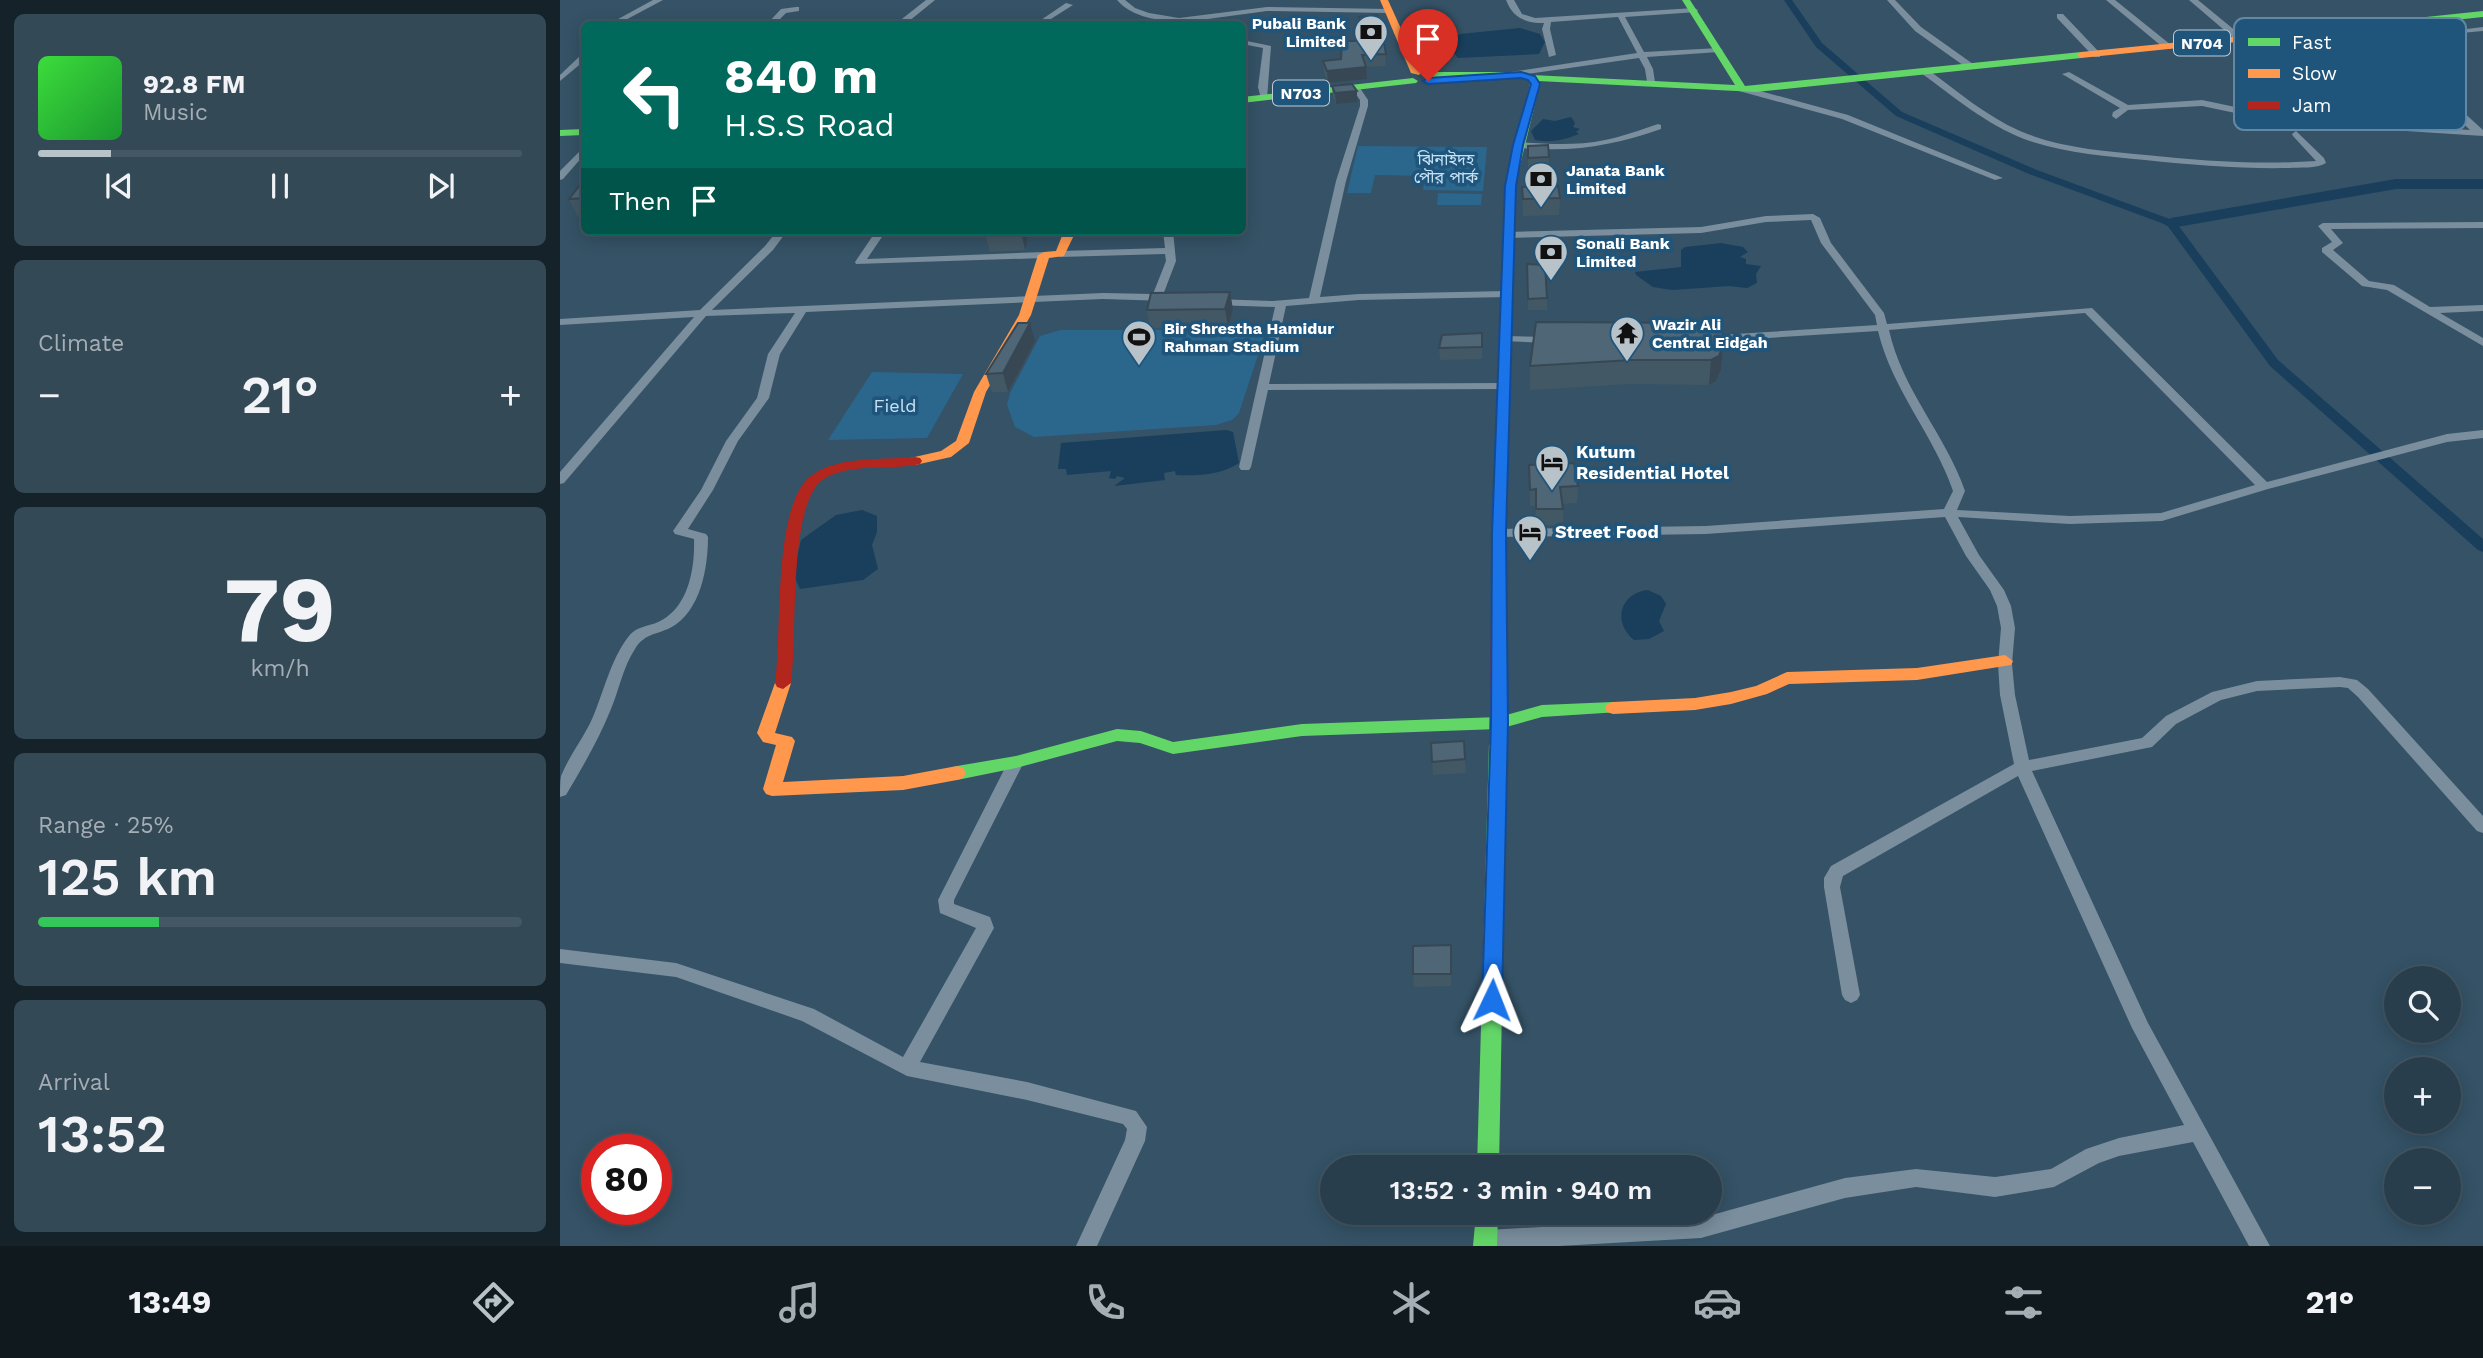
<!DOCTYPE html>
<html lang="en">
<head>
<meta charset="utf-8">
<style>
  :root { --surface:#283e4c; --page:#344956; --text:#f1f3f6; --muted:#a5aeb5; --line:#445764; --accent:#b8c2c9 }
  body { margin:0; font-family:"Work Sans","Noto Sans Bengali",sans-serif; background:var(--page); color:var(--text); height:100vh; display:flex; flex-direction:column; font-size:26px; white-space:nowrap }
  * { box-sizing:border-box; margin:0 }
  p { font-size:23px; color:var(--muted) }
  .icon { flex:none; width:38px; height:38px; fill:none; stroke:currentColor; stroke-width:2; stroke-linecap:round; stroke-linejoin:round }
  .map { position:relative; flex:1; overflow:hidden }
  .sheet { display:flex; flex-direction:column; gap:14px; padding:14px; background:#16222a; width:560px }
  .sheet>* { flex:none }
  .banner { position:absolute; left:21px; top:21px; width:665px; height:214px; border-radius:10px; box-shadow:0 4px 18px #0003,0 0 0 2px var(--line); background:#00695c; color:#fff; overflow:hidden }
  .buttons { position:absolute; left:1824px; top:966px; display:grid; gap:14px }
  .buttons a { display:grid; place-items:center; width:77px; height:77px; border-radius:50%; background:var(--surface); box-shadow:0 4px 18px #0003,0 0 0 2px var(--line); font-size:35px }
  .speed { position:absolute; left:21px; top:1134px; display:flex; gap:14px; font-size:35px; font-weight:700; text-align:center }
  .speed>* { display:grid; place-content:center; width:91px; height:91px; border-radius:50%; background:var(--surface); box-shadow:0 4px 18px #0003,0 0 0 2px var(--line); line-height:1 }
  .speed .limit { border:10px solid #d22; background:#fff; color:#111 }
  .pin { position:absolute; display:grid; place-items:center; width:60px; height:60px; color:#fff; margin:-72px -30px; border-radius:50% 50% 50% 0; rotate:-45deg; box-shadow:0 0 7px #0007 }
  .pin .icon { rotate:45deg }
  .me { position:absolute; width:77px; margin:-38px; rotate:2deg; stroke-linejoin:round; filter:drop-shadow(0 0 5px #0008) }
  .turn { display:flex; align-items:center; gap:24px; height:147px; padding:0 28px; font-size:32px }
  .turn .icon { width:91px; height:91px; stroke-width:2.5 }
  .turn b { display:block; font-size:49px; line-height:60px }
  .then { display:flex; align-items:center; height:66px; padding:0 28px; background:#0003; gap:14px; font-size:26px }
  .big { font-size:52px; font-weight:600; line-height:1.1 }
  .sheet .widget { flex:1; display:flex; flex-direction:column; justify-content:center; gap:10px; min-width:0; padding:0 24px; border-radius:10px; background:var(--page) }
  .sheet .dial { align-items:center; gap:0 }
  .dial b { font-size:91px; line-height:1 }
  .song { display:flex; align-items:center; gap:21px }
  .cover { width:84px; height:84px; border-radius:10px; background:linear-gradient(135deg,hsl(120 70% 55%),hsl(130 70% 35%)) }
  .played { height:7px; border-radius:4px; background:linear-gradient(90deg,var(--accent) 15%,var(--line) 15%) }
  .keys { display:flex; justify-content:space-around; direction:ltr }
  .heat { display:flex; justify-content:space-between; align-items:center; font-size:38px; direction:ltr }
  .charge { height:10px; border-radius:5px; background:linear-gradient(90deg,#34c759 25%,var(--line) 0) }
  .trip { position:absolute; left:760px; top:1155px; width:402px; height:70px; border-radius:35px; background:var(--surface); box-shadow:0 4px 18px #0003,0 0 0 2px var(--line); font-weight:600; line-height:70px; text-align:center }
  .dock { display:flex; height:112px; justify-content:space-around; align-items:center; background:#10191e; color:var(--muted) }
  .dock .icon { width:49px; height:49px }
  .dock .on { color:var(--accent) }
  .dock b { font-size:32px; color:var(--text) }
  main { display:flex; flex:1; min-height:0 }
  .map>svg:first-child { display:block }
</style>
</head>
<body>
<main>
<section class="sheet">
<div class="widget">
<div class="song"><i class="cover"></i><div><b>92.8 FM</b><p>Music</p></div></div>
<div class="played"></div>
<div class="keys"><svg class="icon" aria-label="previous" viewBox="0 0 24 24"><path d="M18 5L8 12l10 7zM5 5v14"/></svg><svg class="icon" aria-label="pause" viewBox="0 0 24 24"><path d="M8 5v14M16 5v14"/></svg><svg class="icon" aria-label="next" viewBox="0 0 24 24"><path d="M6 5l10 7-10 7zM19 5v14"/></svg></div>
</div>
<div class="widget"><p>Climate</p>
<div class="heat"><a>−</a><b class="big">21°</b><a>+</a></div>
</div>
<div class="widget dial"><b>79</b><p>km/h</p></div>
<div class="widget"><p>Range · 25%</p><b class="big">125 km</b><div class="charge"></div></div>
<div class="widget"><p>Arrival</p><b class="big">13:52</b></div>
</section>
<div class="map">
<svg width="1923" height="1246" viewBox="0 0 1923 1246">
  <rect width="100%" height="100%" fill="#355266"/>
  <g fill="#2b668d">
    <path d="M798 146 927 147 923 191 863 190 865 176 815 175 811 193H787Z"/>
    <path d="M878 193 922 194 921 205H877Z"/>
    <path d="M500 330H672L689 336 704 337 679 413 672 420 656 425 474 437 455 427 447 405 450 393 480 336Z"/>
    <path d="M312 372 403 374 367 438 268 440Z"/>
  </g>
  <g fill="#193f5c">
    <path d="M960 28 980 34 985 42 979 54 898 58 891 50 889 40 900 34Z"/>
    <path d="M1011 117 1015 123 1013 127 1020 129 1016 132 1019 134C1004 140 991 143 975 140L971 131 983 119 995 121Z"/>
    <path d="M1161 243 1183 247 1188 252 1180 257 1186 259V264L1201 266 1196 274 1197 283 1187 288 1169 286 1112 290 1093 287 1076 275 1075 272 1121 267V250L1125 247Z"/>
    <path d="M666 430 673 432 679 463C662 475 637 476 616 475L615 471 604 473 605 480 554 486 565 478 557 476 555 479 549 478 551 471 507 475 506 469H498L501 443Z"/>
    <path d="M302 510 317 516V532L312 545 318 569 303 580 240 589 233 574 241 540 276 515Z"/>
    <path d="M1088 590 1101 596 1106 604 1099 621 1104 631 1089 639 1074 640C1052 622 1060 593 1088 590Z"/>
  </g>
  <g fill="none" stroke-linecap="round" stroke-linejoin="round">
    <path fill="#193f5c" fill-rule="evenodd" d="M1224 0H1232L1262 43 1342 112 1477 170 1615 221 1718 360 1923 539V552L1918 550 1710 366 1607 225 1469 174 1336 116 1256 47Z"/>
    <path fill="#193f5c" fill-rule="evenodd" d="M1836 179H1923V189H1836L1611 228 1602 223 1611 218Z"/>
    <g fill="#7a8e9d" fill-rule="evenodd">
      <path d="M93 0H103L58 24H49Z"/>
      <path d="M366 0H375L348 22H387L390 24H230L234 22H338Z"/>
      <path d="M557 0H565L575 8 589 13 619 18 707 7 829 9 833 11 829 13 707 11 611 24 612 22C592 19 571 16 557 0Z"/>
      <path d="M946 0H954L962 14 975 18 1134 8 1138 10 1137 12 1065 17 1084 52 1159 48 1163 50 1159 52 1087 57 1093 69 1095 82 1091 84 1087 82 1085 69 1079 58 947 77 943 75 944 73 1077 53 1058 17 991 22 990 29 996 55 989 57 982 29 984 23C965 23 953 18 946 0Z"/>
      <path d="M1327 0H1335L1361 27 1413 64V68H1407L1355 31Z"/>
      <path d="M1546 0H1555L1611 45V49H1605Z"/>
      <path d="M1629 0H1638L1683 37V41H1677Z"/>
      <path d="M506 3 513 5 483 24H475Z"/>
      <path d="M236 7H239V11L226 13 215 24H207L221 9Z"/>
      <path d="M1497 14H1503L1540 53V57H1534L1497 18Z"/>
      <path d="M1860 18H1866L1890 31 1923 27V31L1812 41 1869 81 1923 130V136L1723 123 1642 106 1568 110 1556 119 1552 116 1553 112 1560 108 1502 74 1509 72 1568 105 1642 100 1723 117 1758 120 1687 40V36H1693L1704 48 1777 39 1880 31 1860 22ZM1803 41 1863 85 1910 130 1768 120 1707 53Z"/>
      <path d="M682 40 711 46 707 99H701L698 87 703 48 682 44Z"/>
      <path d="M21 55H24V61L0 81V75Z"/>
      <path d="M1361 69H1367C1397 91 1426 116 1460 131 1500 148 1544 151 1586 155 1643 161 1699 165 1756 161L1733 136 1732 134 1736 131 1764 158 1766 163C1756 169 1740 167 1729 168 1681 169 1633 165 1585 160 1545 156 1503 153 1464 139 1426 124 1394 97 1361 73Z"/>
      <path d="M792 85H798L808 100V106L786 181 760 297 799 294 947 291 952 294 947 297 799 300 726 306 709 384 945 383 951 386 945 389 708 390 691 467 689 470H681L679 467 715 307 655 305 650 302 655 299 713 301 749 298 776 181 800 106V100L791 87Z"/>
      <path d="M1182 86 1288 115 1443 178 1435 180 1282 119 1179 91V87Z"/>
      <path d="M1098 124 1101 125V129C1061 143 1023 151 980 149 971 149 961 149 954 145L958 142C987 144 1016 146 1045 140 1064 136 1080 130 1098 124Z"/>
      <path d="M24 147V155L3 179 0 180V171Z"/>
      <path d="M1253 214 1260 218 1271 243 1324 313 1327 324 1532 308 1707 482 1887 434 1923 430V438L1887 442 1708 489 1602 521 1510 524 1398 517 1419 555 1444 590 1451 606 1455 628 1452 664 1455 695 1469 760 1582 738 1606 716 1652 692 1697 681 1780 677 1797 680 1808 689 1923 816V833L1917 831 1798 697 1788 688 1780 687 1697 691 1661 700 1616 724 1592 747 1472 771 1588 1023 1710 1246H1689L1633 1142 1559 1156 1539 1163 1494 1187 1435 1197 1356 1187 1285 1198 1141 1238 999 1246H919L917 1240 920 1233 927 1230 1141 1218 1285 1178 1356 1169 1435 1177 1491 1169 1526 1149 1559 1138 1624 1125 1572 1028 1458 776 1283 876 1280 887 1300 995 1297 1000 1291 1003 1285 1000 1282 995 1264 887V878L1271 866 1454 764 1440 695 1438 664 1441 628 1437 606 1430 590 1406 556 1385 517 1146 534 939 537 932 533 939 529 1146 526 1384 509 1393 491C1374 435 1332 390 1318 331L1144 342 1139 339 1144 336 1317 325 1315 315 1261 243 1251 220 1206 222 1141 233 948 238 943 235 948 232 1141 227 1206 216ZM1525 313 1695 485 1601 513 1510 516 1397 510 1405 491C1386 435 1342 390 1329 330Z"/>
      <path d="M1923 222V228L1771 229 1783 243 1773 250 1809 281 1834 285 1870 307 1923 305V311L1880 313 1923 338V346L1827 290 1802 286 1762 252V248L1772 242 1758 226 1763 223Z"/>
      <path d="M217 231H227L213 250 152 310 543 293 593 294 606 261 605 254 500 257 495 254 500 251 605 248 603 231H613L616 261 603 295 612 298 607 301 543 299 246 312 220 354 209 398 178 441 153 490 128 529 146 534 148 537C148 567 141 612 110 628 95 635 84 634 75 649 63 667 59 690 51 709 39 739 22 768 6 795L0 797C0 790 0 782 1 776 9 756 23 739 32 719 44 692 50 660 69 636 78 625 90 627 102 620 129 605 135 567 134 539L115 534 113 531 141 490 166 441 197 398 208 354 235 313 146 316 4 483 0 484V472L134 317 0 325V319L140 310 205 246Z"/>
      <path d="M316 231H326L307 259 484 252 489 255 484 258 296 264 295 262Z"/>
      <path d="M947 336 991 337 997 340 991 343 943 341V337Z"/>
      <path d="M456 756 461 758 464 762 394 900V904L430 917 434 928 360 1062 467 1082 576 1111 587 1127 585 1141 537 1246H516L565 1140 567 1129 563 1124 467 1100 347 1076 242 1021 116 977 0 963V949L116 963 254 1009 343 1057 416 928 380 913 378 900 448 762 451 758Z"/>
    </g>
    <g fill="#63d668" fill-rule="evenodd">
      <path d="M1122 0H1130L1185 86 1521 52 1525 55 1521 58 1196 92 978 81 980 84 955 186 946 540 944 543H934L932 540 945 186 970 84 968 80 961 78H872L867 75 872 72H961L972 75 1175 85Z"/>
      <path d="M1923 11V17L1761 34 1757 31 1761 28Z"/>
      <path d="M853 78 858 81 856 83 682 103V97Z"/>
      <path d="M24 129V135L0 136V130Z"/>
      <path d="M1053 702 1059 704 1061 708 1059 712 982 717 939 729 742 736 613 754 580 743 557 741 456 768 397 780 391 778 388 773 391 768 397 766 456 756 557 729 581 731 613 742 742 724 939 717 982 705Z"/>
      <path d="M938 738 944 740 947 744 939 1167H917L929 744 932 740Z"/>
      <path d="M916 1213H938L937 1246H913Z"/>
    </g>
    <g fill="#ff974d" fill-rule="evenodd">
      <path d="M820 0H828L861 73 859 75 851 73Z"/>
      <path d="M1761 28 1765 31 1764 33 1521 58 1517 55 1521 52Z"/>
      <path d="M504 231H516L504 256 489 258 471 315 426 392 409 443 391 457 355 465 350 464 348 461 350 458 381 451 396 441 414 392 459 315 478 255 484 252 496 251Z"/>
      <path d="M1445 655 1453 661 1451 665 1357 680 1229 684 1207 694 1171 704 1135 710 1053 714 1047 712 1045 708 1047 704 1053 702 1135 698 1171 692 1196 686 1227 672 1357 668Z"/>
      <path d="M223 677 231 683 215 733 232 737 235 741 223 782 343 776 397 766 403 768 406 773 403 778 397 780 343 790 212 796 206 794 203 789 216 745 203 742 197 733 215 683Z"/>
    </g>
    <g fill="#b3261e" fill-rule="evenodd">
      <path d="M355 457 360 458 362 461 360 464C330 471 291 462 264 479 227 502 238 639 231 683L223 689 217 687 215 683C223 635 211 498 255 473 283 456 324 460 355 457Z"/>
      <path d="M939 535 946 540 947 744 944 748H932L929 744 932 540Z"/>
    </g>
  </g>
  <g fill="#435865">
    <path d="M799 17 824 32 825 43H824L826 66 806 67 807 79 768 83 764 72 763 61 781 59 805 41 800 28Z"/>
    <path d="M772 86 797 90V102L776 104 773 97Z"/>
    <path d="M968 146 989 157V168L968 169Z"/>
    <path d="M24 180V221H20L9 199Z"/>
    <path d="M962 187 1000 198 999 215 963 216Z"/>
    <path d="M467 231 468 236 465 250 430 252 425 234Z"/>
    <path d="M967 264 987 298V310H968Z"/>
    <path d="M670 292 673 310 668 327 590 328 587 310Z"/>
    <path d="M1155 323 1161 369 1156 381 1149 385 1071 384 970 390V366Z"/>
    <path d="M922 333V359L880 360 879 348Z"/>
    <path d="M475 341 448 392H432L426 374Z"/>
    <path d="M969 465 1018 486 1017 503 1003 504V525L975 526 976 506H970Z"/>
    <path d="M871 743 905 759 906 773 873 775Z"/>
    <path d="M892 958 891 986 854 987 853 974Z"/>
  </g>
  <g fill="#374753">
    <path d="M806 67 807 79 768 83 767 71Z"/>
    <path d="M797 91V102L776 104 775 93Z"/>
    <path d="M461 231H467L468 236 465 250Z"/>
    <path d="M670 292 673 310 668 327 665 309Z"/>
    <path d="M470 323 475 341 448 392 443 373Z"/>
    <path d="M1163 345 1161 369 1156 381 1149 385 1151 360Z"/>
  </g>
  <g fill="#4e6676" stroke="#374753" stroke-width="2">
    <path d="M817 15 824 32H822L826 54 802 55 806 67 767 71 763 61 781 59 782 41H808L799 17Z"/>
    <path d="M792 84 797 91 775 93 772 86Z"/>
    <path d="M988 145 989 157 968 158V146Z"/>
    <path d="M24 180V198L9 199Z"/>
    <path d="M998 186 1000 198 963 199 962 187Z"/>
    <path d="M426 231H461V233L425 234Z"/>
    <path d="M967 264 985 265 987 298 968 299Z"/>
    <path d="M670 292 665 309 587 310 591 293Z"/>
    <path d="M976 322 1155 323 1163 334V345L1159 356 1151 360H1072L970 366Z"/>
    <path d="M458 323H470L443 373 426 374Z"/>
    <path d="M922 333V347L879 348 882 335Z"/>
    <path d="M1014 463 1018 486 1000 487 1003 509H976V489L970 490 969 465Z"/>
    <path d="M904 741 905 759 872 762 871 743Z"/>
    <path d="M891 945V974H853V946Z"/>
  </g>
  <path fill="#1a73e8" stroke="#114b97" stroke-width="2" d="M961 72 975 76 980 84 963 145 956 186 946 533 948 723 942 1000 939 1007 932 1009 925 1007 922 1000 931 723 932 533 945 186 953 145 971 84 968 80 961 78 868 84 863 81 868 78Z"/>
  <defs>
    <g id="bank-pin" transform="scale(1.75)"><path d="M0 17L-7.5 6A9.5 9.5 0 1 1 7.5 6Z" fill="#b8c2c9" stroke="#20557b"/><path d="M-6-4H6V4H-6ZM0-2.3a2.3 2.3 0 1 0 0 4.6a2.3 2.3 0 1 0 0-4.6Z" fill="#111"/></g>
    <g id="temple-pin" transform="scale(1.75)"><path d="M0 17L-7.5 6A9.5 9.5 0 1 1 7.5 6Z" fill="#b8c2c9" stroke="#20557b"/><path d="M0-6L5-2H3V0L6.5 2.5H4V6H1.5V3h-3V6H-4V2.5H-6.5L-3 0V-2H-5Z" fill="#111"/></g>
    <g id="stadium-pin" transform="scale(1.75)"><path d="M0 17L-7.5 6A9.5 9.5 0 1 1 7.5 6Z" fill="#b8c2c9" stroke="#20557b"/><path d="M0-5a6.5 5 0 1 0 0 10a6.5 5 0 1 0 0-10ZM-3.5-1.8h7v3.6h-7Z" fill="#111"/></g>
    <g id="hotel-pin" transform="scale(1.75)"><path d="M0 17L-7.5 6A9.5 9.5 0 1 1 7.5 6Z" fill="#b8c2c9" stroke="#20557b"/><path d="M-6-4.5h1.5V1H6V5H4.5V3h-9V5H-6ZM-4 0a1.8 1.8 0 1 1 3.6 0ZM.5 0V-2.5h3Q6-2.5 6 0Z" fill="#111"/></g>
  </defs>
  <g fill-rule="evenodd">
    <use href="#bank-pin" x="811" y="32"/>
    <use href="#bank-pin" x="981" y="179"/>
    <use href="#bank-pin" x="991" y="252"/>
    <use href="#temple-pin" x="1067" y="333"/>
    <use href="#stadium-pin" x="579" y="337"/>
    <use href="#hotel-pin" x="992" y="462"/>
    <use href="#hotel-pin" x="970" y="532"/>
  </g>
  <g text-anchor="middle" stroke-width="7" stroke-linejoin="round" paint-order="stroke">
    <g font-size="16" font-weight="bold" fill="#fff" stroke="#20557b" text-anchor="start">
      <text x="786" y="29" text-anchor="end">Pubali Bank<tspan x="786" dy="18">Limited</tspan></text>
      <text x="1006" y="176">Janata Bank<tspan x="1006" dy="18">Limited</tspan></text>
      <text x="1016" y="249">Sonali Bank<tspan x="1016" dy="18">Limited</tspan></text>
      <text x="1092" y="330">Wazir Ali<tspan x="1092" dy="18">Central Eidgah</tspan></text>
      <text x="604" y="334">Bir Shrestha Hamidur<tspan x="604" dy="18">Rahman Stadium</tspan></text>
    </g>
    <g fill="#20557b" stroke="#bcccd7" stroke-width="2">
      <rect x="1614" y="30.5" width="56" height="25" rx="5"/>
      <rect x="713" y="80.5" width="56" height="25" rx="5"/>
    </g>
    <g font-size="16" font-weight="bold" fill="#fff">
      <text x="1642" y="49">N704</text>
      <text x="741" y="99">N703</text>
    </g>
    <g font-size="16" fill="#c6e2f5" stroke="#20557b">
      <text x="886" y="165">ঝিনাইদহ<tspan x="886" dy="18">পৌর পার্ক</tspan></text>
    </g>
    <g font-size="18" fill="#c6e2f5" stroke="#20557b">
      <text x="335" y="412">Field</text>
    </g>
    <g font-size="18" font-weight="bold" fill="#fff" stroke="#20557b" text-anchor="start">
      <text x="1016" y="458">Kutum<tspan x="1016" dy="21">Residential Hotel</tspan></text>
      <text x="995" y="538">Street Food</text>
    </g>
  </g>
  <rect x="1674" y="18" width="232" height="112" rx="10" fill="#20557b" stroke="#6388a3" stroke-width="2"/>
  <rect x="1688" y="38" width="32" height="8" fill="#63d668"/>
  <rect x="1688" y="69" width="32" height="9" fill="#ff974d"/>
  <rect x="1688" y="101" width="32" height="8" fill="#b3261e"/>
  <g font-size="19" fill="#fff">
    <text x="1732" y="49">Fast</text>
    <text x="1732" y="80">Slow</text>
    <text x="1732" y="112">Jam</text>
  </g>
</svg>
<div class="buttons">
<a><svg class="icon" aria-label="search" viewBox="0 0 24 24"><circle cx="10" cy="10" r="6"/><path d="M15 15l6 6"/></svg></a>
<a>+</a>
<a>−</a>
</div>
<div class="speed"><div class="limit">80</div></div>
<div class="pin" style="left:868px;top:81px;background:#d93025"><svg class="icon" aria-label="arrive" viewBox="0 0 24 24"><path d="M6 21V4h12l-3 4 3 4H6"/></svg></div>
<svg class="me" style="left:932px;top:1000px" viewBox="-20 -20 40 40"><path d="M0-17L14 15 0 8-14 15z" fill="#1a73e8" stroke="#fff" stroke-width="4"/></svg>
<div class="trip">13:52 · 3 min · 940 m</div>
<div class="banner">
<div class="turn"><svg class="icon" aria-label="left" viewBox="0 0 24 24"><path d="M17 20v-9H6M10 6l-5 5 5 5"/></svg><div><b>840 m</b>H.S.S Road</div></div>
<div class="then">Then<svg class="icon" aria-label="arrive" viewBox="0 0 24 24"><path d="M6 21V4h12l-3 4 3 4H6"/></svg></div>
</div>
</div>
</main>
<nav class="dock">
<b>13:49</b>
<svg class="icon on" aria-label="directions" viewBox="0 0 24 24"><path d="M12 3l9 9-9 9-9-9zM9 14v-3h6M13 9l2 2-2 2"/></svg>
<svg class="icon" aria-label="music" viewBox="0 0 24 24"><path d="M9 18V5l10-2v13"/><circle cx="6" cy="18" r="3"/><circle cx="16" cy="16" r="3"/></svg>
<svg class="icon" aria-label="phone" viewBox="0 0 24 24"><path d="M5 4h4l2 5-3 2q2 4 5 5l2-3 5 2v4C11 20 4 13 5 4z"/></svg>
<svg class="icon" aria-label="climate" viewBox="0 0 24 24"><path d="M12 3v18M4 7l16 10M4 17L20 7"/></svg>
<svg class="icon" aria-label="car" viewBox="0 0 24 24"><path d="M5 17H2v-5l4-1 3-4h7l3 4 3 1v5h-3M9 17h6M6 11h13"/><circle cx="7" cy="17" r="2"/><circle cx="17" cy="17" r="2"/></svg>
<svg class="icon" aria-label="filters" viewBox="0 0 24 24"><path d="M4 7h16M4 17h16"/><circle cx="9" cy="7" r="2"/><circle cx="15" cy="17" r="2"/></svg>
<b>21°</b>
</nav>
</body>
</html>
